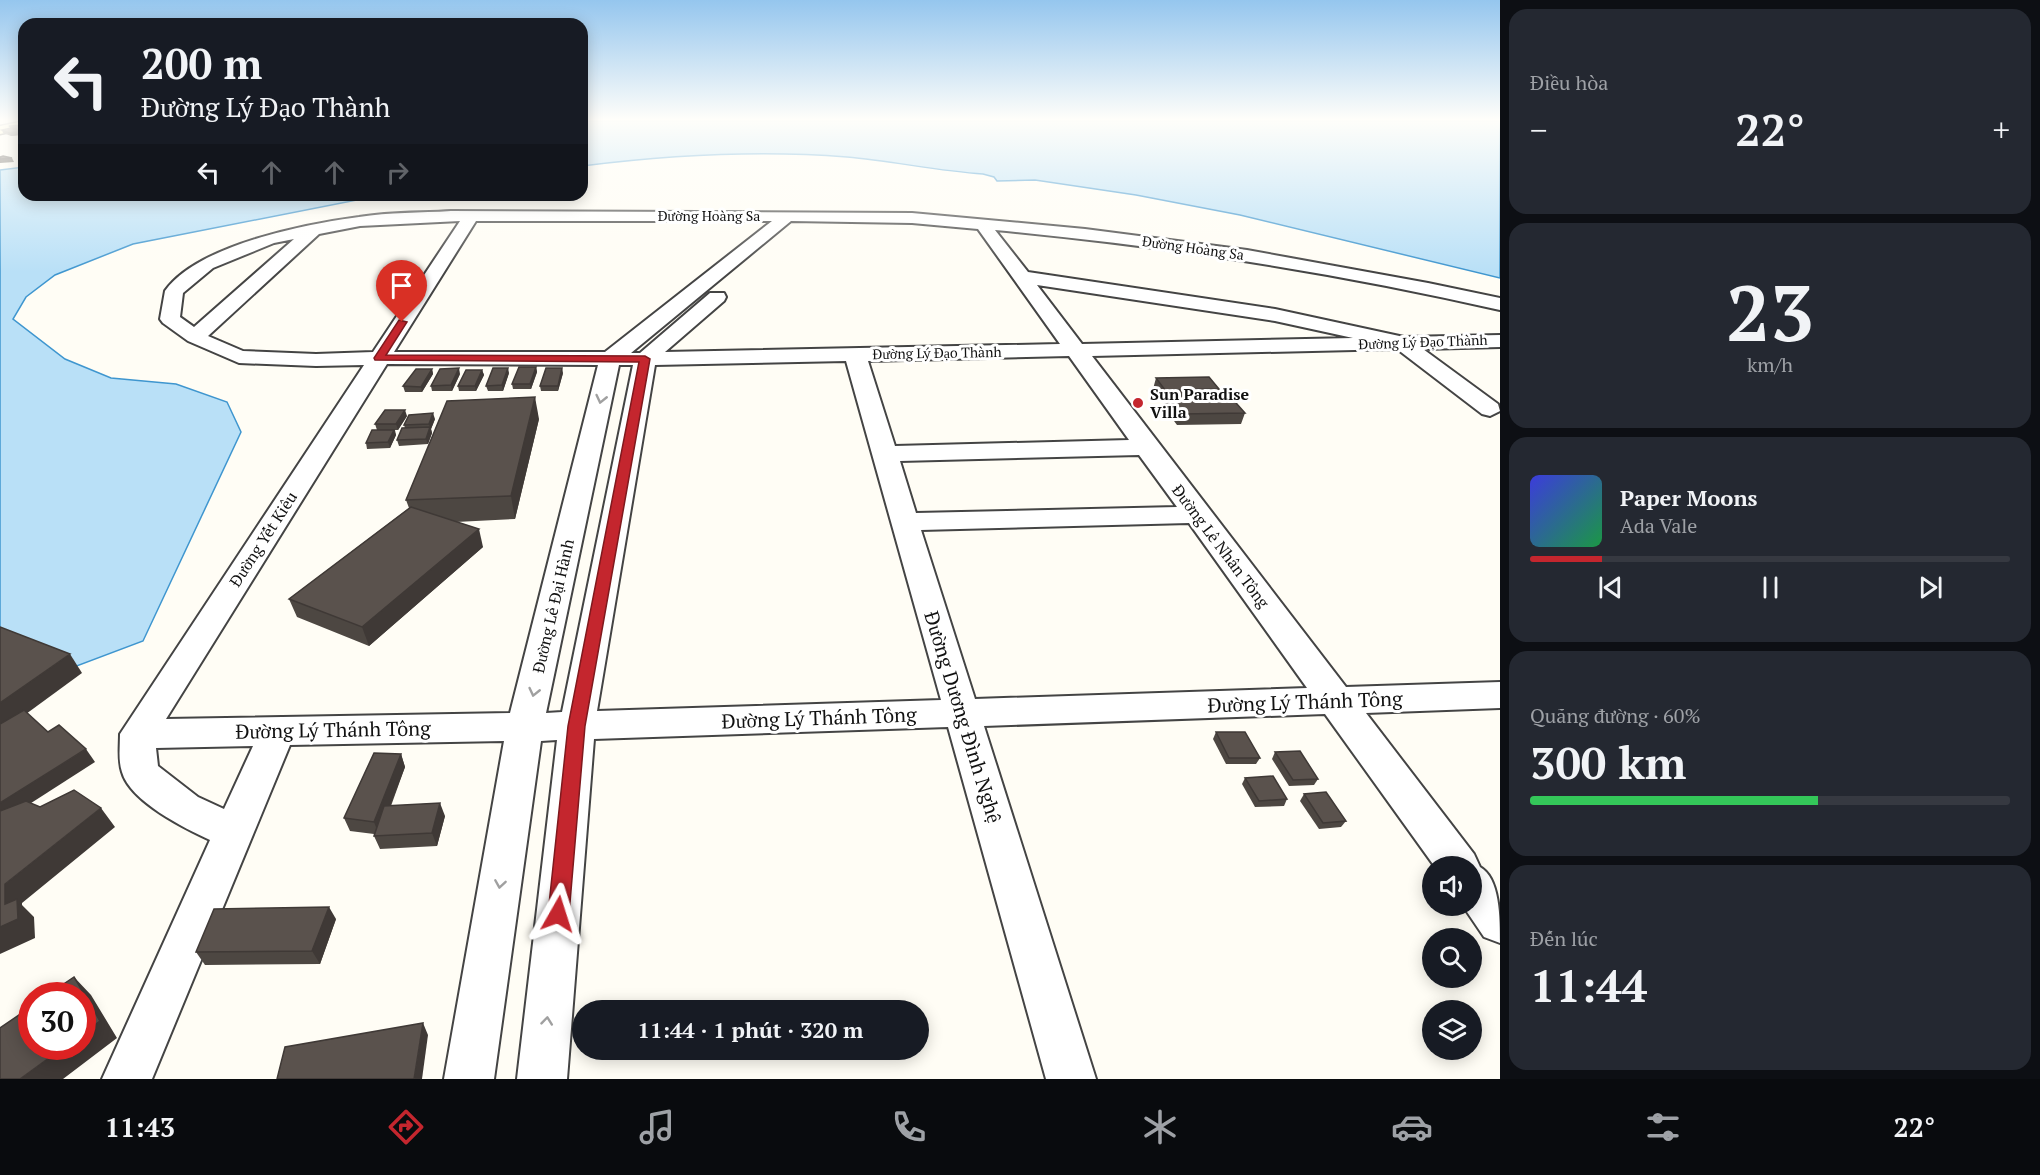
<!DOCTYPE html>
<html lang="vi">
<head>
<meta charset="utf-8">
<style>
  :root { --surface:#171b24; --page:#242831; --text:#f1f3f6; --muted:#9ea1a6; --line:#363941; --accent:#c4262e }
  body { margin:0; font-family:"PT Serif",serif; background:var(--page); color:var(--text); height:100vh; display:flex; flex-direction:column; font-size:22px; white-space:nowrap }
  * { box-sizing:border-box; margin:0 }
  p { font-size:20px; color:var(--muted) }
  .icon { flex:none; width:33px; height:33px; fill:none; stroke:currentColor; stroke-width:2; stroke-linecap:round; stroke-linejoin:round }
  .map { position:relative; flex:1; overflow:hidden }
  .sheet { display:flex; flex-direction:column; gap:9px; padding:9px; background:#0d0f14; width:540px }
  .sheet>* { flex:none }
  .top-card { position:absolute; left:18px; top:18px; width:570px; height:183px; border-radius:18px; box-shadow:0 3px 15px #0003; background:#171b24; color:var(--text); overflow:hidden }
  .buttons { position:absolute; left:1422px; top:856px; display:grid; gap:12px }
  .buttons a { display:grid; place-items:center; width:60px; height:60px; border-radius:50%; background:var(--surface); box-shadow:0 3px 15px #0003; font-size:30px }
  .speed { position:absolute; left:18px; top:982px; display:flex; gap:12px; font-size:30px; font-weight:700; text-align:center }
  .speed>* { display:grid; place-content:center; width:78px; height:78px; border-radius:50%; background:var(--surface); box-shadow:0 3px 15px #0003; line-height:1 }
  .speed .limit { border:9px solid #d22; background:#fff; color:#111 }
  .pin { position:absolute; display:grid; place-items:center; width:51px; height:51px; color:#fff; margin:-62px -26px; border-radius:50% 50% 50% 0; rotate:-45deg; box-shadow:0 0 6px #0007 }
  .pin .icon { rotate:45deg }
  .me { position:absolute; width:66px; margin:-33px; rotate:6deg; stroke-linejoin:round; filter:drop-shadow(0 0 4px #0008) }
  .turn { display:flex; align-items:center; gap:21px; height:126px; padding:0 24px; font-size:27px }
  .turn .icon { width:78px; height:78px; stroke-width:2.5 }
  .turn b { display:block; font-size:42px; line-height:51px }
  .lanes { display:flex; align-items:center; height:57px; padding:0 24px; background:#0003; justify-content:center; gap:30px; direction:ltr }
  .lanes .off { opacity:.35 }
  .big { font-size:45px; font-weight:600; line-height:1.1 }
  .sheet .card { flex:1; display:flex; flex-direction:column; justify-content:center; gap:9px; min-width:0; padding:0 21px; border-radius:18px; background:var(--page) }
  .sheet .dial { align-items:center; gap:0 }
  .dial b { font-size:78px; line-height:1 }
  .song { display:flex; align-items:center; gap:18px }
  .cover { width:72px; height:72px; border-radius:9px; background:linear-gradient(135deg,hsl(240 70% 55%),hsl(140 70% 35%)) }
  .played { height:6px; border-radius:3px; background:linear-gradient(90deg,var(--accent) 15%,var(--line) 15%) }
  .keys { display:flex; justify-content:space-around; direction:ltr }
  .heat { display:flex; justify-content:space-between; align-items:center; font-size:33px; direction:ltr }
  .charge { height:9px; border-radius:4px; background:linear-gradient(90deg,#34c759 60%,var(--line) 0) }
  .trip { position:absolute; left:572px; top:1000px; width:357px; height:60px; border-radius:30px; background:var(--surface); box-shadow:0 3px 15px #0003; font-weight:600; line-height:60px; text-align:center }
  .dock { display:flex; height:96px; justify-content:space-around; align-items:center; background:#090b0e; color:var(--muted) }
  .dock .icon { width:42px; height:42px }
  .dock .current { color:var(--accent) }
  .dock b { font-size:27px; color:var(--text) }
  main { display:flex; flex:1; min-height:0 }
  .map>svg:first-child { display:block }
</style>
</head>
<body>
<main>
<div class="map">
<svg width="1500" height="1079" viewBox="0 0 1500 1079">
  <rect width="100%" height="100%" fill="#fffdf5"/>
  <g fill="#b9e0f7" stroke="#3f96cf" stroke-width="1.5">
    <path d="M582 121H1500V278L1240 215 1136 195 1035 180 997 181 994 177 983 174C937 171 893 161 847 157 760 150 669 155 582 166Z"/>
    <path d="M24 167V195H382L133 244 55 275 26 297 13 319 65 359 111 378 176 384 227 402 241 432 143 641 74 667 0 638V170Z"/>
  </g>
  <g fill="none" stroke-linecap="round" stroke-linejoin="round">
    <g stroke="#444" stroke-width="4">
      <path id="street" d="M451 211 912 213 1085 229 1247 250 1428 283 1500 298V310C1333 272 1165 246 995 230L1028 272 1275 309 1404 337 1500 335V347L1423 349 1498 404 1500 411 1490 416 1482 414 1397 349 1092 356 1346 687 1500 682V708L1366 713 1474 854 1480 867C1500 878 1500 918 1500 943L1484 937 1463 906H1472V867H1435L1325 714 984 726 1096 1079H1046L948 727 594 739 567 1079H517L557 740 541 741 494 1079H444L504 741 290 745 152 1079H102L210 840C184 828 130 801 122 772 118 760 120 747 120 734L364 365 316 366 239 363 188 341 163 323 160 319 165 291C197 245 306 224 359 217 389 212 421 213 451 211ZM460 221 373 352 316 354 243 351 208 336 319 234 360 226ZM476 221H772L605 352H394ZM791 221 912 223 978 229 1060 344 665 352 724 301 726 297 724 293H710L640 353H631ZM294 239 194 327 180 317 183 293 213 268 274 243ZM1037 285 1275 321 1353 338 1082 344ZM1069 356 1129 440 895 446 868 361ZM846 361 941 700 597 711 655 365ZM387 364 598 365 510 713 166 719ZM619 365H633L562 712 546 713ZM1139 455 1177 507 916 513 900 461ZM1189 523 1307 688 975 699 921 530ZM253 746 224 809 198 797 158 766 156 748Z"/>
    </g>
    <g stroke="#333" stroke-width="3">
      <path id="secondary" d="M24 121V129L0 134V126Z"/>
    </g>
    <use href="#street" fill="#fff" fill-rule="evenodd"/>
    <use href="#secondary" fill="#fff6b0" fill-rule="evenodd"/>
  </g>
  <g fill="#4d4742">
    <path d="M24 125 23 134 19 133 20 135 11 136 3 133 2 130 10 128 9 126Z"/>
    <path d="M0 157 12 158 14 162 0 163Z"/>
    <path d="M536 367 537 372 531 389H513L512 384Z"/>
    <path d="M432 369 433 374 422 392H405L403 386Z"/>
    <path d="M482 370 484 375 476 391H459L458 386Z"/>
    <path d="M509 373 503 391H488L486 386Z"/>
    <path d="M563 373 558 391H541L540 386Z"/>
    <path d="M460 374 452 391H432L431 386Z"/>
    <path d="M1156 378 1219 389 1217 395 1245 413 1241 424 1177 425 1163 406 1165 400H1162L1153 389Z"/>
    <path d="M407 416 398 430H395L396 435 390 448 367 449 366 443 377 430 375 424Z"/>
    <path d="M435 419 431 429 432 433 428 444 399 446 397 440 405 428 404 425Z"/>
    <path d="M539 419 515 519 456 522 483 547 369 646 297 617 289 599 409 508 406 500Z"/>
    <path d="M1216 732 1260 758 1256 764H1226L1213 739Z"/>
    <path d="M1275 752 1318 779 1314 785 1289 786 1272 759Z"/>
    <path d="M401 754 405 767 391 806 445 816 437 846 380 849 374 836V834L350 831 344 818Z"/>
    <path d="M1245 778 1287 799 1284 806 1255 807 1242 784Z"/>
    <path d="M1304 794 1346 821 1341 827 1319 829 1300 801Z"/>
    <path d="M336 919 320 964 205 965 196 952Z"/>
  </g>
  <g fill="#3f3936">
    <path d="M19 131 20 135 11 136 9 133Z"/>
    <path d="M536 367 537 372 531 389 530 384Z"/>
    <path d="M459 368 460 374 452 391 451 385Z"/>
    <path d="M508 368 509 373 503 391 502 385Z"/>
    <path d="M562 368 563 373 558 391V386Z"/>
    <path d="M432 369 433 374 422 392 421 387Z"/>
    <path d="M482 370 484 375 476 391 475 386Z"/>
    <path d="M535 397 539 419 515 519 511 496Z"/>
    <path d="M405 410 407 416 398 430 396 424Z"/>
    <path d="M433 413 435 419 431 429 432 433 428 444 426 439 430 428 429 424Z"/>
    <path d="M394 430 396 435 390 448 388 442Z"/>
    <path d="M479 529 483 547 369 646 362 627Z"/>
    <path d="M70 654 82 673 0 733V703Z"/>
    <path d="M86 749 95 762 0 823V803Z"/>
    <path d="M401 754 405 767 379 835 374 822Z"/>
    <path d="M440 803 445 816 437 846 432 833Z"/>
    <path d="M101 808 115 827 22 903V905L34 917 35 938 0 954V927L5 904V884Z"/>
    <path d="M329 907 336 919 320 964 312 951Z"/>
    <path d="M74 977 91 995 117 1038 63 1079H20L64 1047H82V1034Z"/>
    <path d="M423 1023 428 1035 422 1079H414Z"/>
  </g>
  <g fill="#5a524d" stroke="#3f3936" stroke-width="1.5">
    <path d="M24 125V130L21 131 9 126Z"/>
    <path d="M11 128 19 131 9 133 2 130Z"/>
    <path d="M3 156 12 158 0 159V157Z"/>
    <path d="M519 367H536L530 384H512Z"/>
    <path d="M459 368 451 385 431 386 440 369Z"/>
    <path d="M493 368H508L502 385 486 386Z"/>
    <path d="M546 368H562L558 386H540Z"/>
    <path d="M416 369H432L421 387 403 386Z"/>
    <path d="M466 370H482L475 386H458Z"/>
    <path d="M1209 377 1219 389 1165 390 1156 378Z"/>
    <path d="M1229 395 1245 413 1181 414 1167 396Z"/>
    <path d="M535 397 511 496 406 500 447 401Z"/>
    <path d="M385 410H405L396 424H375Z"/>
    <path d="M433 413 429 424 404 425 409 415Z"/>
    <path d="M430 427 426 439 397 440 402 428Z"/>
    <path d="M372 430H394L388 442 366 443Z"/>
    <path d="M411 507 479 529 362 627 289 599Z"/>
    <path d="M0 627 70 654 0 703Z"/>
    <path d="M24 710 48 732 59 725 86 749 0 803V724Z"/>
    <path d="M1216 732H1245L1260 758H1229Z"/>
    <path d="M1300 751 1318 779 1293 780 1275 752Z"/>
    <path d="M374 753 401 754 374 822 344 818Z"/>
    <path d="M1273 776 1287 799 1259 801 1245 778Z"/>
    <path d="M74 790 101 808 5 884V904L17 899 18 919 0 927V811L26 801 40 807Z"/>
    <path d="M1326 792 1346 821 1323 823 1304 794Z"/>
    <path d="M440 803 432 833 374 836 384 806Z"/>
    <path d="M329 907 312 951 196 952 214 909Z"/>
    <path d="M74 977 100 1021 82 1034V996H46Z"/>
    <path d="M32 1006V1047H64L20 1079H0V1028Z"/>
    <path d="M423 1023 414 1079H277L285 1047Z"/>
  </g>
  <defs><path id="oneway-chevron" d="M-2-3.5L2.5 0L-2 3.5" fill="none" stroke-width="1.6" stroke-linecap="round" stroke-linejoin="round" transform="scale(1.5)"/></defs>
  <g stroke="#a0a0a0">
    <use href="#oneway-chevron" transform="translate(601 399) rotate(103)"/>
    <use href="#oneway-chevron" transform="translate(534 692) rotate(103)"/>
    <use href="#oneway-chevron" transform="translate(500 884) rotate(99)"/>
    <use href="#oneway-chevron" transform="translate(547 1021) rotate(-84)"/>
  </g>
  <linearGradient id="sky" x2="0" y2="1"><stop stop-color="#95c6ee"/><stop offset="0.44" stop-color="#fffefa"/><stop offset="1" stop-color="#fffefa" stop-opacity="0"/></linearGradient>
  <rect width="1500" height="272" fill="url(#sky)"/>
  <path fill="#c4262e" stroke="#7f191e" stroke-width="1.5" d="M399 320 407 322 386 355 645 356 650 359 585 726 569 914 566 921 558 924 551 921 548 914 568 726 639 362 375 360 374 358Z"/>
  <circle fill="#c4262e" stroke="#fff" stroke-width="2" cx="1138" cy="403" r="6"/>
  <g text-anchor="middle" stroke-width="6" stroke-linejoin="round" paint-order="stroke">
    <g font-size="14" fill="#111" stroke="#fff">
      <text x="709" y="221">Đường Hoàng Sa</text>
      <text transform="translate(1193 248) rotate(8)" y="5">Đường Hoàng Sa</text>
      <text transform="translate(1423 342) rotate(-2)" y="5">Đường Lý Đạo Thành</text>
      <text transform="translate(937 353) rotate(-1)" y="5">Đường Lý Đạo Thành</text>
    </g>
    <g font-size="16" font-weight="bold" fill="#111" stroke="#fff" text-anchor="start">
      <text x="1150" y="400">Sun Paradise<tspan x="1150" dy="18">Villa</tspan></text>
    </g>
    <g font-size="16" fill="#111" stroke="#fff">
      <text transform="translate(263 539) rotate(-57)" y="6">Đường Yết Kiêu</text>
      <text transform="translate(1221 546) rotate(53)" y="6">Đường Lê Nhân Tông</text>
      <text transform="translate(553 606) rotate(-77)" y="6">Đường Lê Đại Hành</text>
    </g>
    <g font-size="20" fill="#111" stroke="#fff">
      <text transform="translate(1305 702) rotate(-2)" y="7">Đường Lý Thánh Tông</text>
      <text transform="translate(963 717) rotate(73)" y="7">Đường Dương Đình Nghệ</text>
      <text transform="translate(819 718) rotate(-2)" y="7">Đường Lý Thánh Tông</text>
      <text transform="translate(333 730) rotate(-1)" y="7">Đường Lý Thánh Tông</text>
    </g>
  </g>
</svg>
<div class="buttons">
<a><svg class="icon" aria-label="sound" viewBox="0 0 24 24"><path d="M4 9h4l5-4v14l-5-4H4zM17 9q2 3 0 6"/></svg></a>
<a><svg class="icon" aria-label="search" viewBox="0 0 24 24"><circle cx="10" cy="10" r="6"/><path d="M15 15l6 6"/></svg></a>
<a><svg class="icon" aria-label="layers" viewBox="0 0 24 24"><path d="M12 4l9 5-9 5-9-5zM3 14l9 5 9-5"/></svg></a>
</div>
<div class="speed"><div class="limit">30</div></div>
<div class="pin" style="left:402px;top:322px;background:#d93025"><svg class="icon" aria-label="arrive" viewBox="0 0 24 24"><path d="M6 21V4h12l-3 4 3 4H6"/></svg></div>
<svg class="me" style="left:558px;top:914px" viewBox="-20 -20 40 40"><path d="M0-17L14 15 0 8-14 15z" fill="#c4262e" stroke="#fff" stroke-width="4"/></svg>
<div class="trip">11:44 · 1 phút · 320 m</div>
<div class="top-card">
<div class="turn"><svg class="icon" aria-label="left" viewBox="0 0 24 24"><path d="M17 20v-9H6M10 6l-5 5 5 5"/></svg><div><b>200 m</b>Đường Lý Đạo Thành</div></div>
<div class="lanes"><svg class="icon" aria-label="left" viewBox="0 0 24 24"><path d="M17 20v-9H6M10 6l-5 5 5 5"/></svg><svg class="icon off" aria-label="ahead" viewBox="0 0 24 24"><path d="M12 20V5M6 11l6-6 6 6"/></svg><svg class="icon off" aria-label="ahead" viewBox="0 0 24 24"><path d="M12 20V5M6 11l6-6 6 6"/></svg><svg class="icon off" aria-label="right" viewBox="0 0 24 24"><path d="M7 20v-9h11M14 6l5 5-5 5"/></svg></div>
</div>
</div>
<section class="sheet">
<div class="card"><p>Điều hòa</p>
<div class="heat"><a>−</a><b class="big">22°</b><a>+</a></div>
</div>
<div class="card dial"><b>23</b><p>km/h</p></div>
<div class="card">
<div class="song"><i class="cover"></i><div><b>Paper Moons</b><p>Ada Vale</p></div></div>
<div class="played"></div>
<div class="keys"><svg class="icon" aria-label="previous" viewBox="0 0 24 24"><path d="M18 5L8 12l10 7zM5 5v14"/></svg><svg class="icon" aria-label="pause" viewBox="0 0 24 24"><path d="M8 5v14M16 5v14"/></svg><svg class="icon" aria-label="next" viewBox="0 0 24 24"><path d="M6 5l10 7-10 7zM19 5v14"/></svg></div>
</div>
<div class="card"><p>Quãng đường · 60%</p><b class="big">300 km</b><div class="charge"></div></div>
<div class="card"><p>Đến lúc</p><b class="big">11:44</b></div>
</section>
</main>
<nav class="dock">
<b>11:43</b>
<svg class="icon current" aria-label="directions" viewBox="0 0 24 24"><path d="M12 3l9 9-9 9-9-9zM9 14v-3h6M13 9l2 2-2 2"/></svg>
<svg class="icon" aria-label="music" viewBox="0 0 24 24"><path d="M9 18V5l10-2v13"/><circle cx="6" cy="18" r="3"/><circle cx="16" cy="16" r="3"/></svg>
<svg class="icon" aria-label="phone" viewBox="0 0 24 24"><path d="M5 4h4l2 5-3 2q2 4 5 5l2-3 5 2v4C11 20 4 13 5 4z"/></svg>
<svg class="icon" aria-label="climate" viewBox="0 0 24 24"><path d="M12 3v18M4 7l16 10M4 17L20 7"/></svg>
<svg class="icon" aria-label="car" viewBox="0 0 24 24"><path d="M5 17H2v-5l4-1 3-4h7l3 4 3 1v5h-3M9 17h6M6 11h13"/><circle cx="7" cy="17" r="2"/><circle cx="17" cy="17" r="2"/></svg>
<svg class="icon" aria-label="filters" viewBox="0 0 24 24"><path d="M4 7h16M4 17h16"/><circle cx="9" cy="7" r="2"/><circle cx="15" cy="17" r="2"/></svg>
<b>22°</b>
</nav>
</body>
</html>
